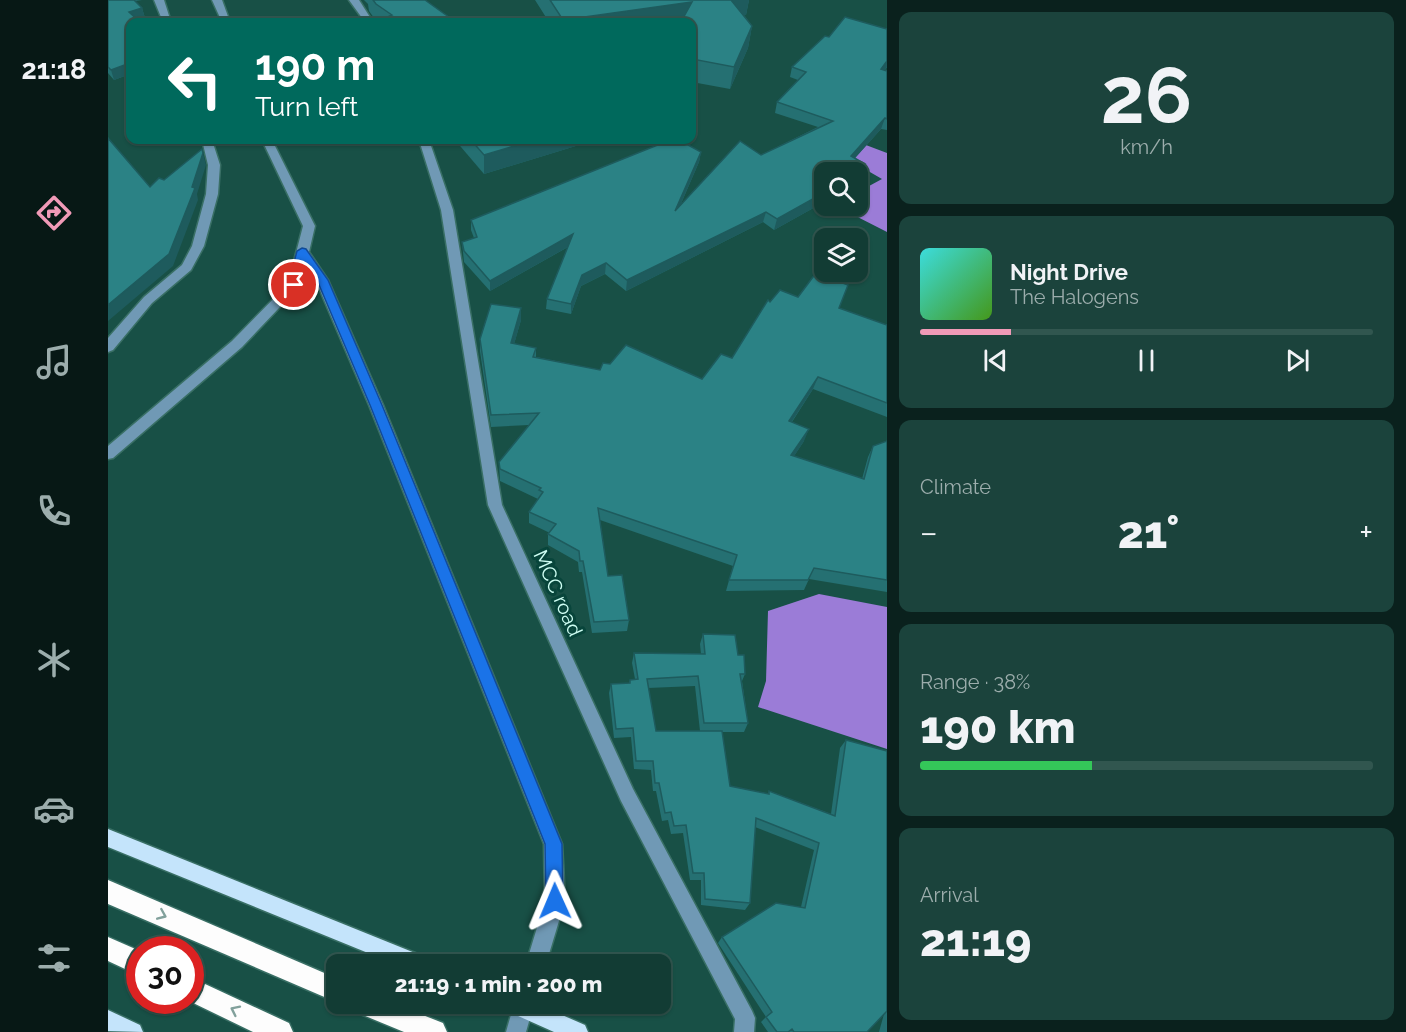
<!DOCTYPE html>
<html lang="en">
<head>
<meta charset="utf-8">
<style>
  :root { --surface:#123c34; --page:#1b433c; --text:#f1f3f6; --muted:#9cadac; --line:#31564f; --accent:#f09ab7 }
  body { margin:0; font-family:Raleway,sans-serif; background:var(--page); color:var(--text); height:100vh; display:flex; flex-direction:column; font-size:22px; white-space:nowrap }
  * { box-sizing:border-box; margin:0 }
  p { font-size:20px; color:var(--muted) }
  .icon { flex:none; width:33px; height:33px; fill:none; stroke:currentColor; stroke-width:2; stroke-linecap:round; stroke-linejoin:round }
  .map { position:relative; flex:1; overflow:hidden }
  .details { display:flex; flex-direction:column; gap:12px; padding:12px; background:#0a211d; width:519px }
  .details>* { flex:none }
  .guide { position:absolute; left:18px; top:18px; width:570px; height:126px; border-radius:12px; box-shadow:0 2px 4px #0004,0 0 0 2px var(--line); background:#00695c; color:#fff; overflow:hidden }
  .buttons { position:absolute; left:706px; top:162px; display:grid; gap:12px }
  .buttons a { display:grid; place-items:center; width:54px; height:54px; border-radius:12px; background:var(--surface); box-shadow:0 2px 4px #0004,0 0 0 2px var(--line); font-size:30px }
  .speed { position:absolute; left:18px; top:936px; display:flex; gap:12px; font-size:30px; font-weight:700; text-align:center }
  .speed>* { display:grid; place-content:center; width:78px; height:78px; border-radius:50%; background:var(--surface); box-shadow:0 2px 4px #0004,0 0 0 2px var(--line); line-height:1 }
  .speed .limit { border:9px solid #d22; background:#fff; color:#111 }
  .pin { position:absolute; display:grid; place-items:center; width:51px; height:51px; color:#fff; margin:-26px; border:3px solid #fff; border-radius:50%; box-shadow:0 2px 6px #0007 }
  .me { position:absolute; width:66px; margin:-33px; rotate:359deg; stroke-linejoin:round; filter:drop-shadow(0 0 4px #0008) }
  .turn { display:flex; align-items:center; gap:21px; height:126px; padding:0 30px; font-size:27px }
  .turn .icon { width:78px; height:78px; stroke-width:2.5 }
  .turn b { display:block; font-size:42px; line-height:51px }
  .big { font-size:45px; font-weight:800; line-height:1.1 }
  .details .tile { flex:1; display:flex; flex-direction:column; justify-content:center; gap:9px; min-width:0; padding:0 21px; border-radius:12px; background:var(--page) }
  .details .dial { align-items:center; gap:0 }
  .dial b { font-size:78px; line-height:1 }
  .song { display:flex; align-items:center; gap:18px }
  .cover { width:72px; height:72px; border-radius:9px; background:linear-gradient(135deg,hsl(180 70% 55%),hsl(100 70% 35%)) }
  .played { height:6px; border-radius:3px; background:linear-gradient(90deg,var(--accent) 20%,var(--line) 20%) }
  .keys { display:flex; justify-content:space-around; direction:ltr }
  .heat { display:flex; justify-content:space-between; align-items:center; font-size:33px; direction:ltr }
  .charge { height:9px; border-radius:4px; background:linear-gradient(90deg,#34c759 38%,var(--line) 0) }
  .trip { position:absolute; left:218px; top:954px; width:345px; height:60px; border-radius:12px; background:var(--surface); box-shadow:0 2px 4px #0004,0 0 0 2px var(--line); font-weight:800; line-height:60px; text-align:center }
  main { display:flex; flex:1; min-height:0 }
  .menu { display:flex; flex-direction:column; width:108px; justify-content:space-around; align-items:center; background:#071815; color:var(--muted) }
  .menu .icon { width:42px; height:42px }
  .menu .on { color:var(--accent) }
  .menu b { font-size:27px; color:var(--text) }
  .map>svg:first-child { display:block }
</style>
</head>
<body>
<main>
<nav class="menu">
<b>21:18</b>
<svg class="icon on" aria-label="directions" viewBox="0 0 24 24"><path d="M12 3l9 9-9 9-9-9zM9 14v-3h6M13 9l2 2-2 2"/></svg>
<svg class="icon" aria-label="music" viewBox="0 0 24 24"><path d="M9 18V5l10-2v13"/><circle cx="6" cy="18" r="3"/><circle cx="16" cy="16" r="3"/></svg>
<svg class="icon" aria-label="phone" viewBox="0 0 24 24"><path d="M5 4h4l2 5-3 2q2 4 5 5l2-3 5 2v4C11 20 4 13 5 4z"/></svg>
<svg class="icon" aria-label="climate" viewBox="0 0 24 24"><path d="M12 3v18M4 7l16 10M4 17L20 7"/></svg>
<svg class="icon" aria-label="car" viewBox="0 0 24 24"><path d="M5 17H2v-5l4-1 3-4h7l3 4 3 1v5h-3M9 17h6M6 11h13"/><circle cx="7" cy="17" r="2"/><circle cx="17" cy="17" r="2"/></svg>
<svg class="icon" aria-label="filters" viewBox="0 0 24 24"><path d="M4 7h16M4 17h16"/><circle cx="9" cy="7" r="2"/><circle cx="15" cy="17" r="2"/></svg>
</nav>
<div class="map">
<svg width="779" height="1032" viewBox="0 0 779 1032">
  <rect width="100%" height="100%" fill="#185046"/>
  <g fill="#9b7cd7">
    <path d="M742 139 779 153V232L728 206H750V192L774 179 722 149Z"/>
    <path d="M711 594 779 607V749L650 707 658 681 660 611Z"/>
  </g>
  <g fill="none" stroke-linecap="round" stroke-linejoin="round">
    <g stroke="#396f65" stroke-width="3">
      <g id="minor">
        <path d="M46 0H56L63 22H55Z"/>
        <path d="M104 0H114L122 22H114Z"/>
        <path d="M241 0H251L265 22H257Z"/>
        <path d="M94 140H104L112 165 110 194 96 246 83 270 44 303 5 350 0 352V338L36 297 74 265 84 246 98 194 100 165Z"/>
        <path d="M154 140H164L207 226 201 252 220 280 275 405 454 844 457 901 438 964H418L437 901 436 844 261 405 208 281 197 265 190 288 134 347 5 458 0 459V446L124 341 180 284 195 226Z"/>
        <path d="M311 140H321L345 210 394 505 525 789 644 1011 647 1018 646 1032H626L627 1019 513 801 380 505 333 210Z"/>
        <path d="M406 1004H426L418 1032H398Z"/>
      </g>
    </g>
    <g stroke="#396f65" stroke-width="3">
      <g id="major">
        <path d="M0 829 317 957 320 964H287L0 847Z"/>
        <path d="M396 1004H429L477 1025 480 1032H446L399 1011Z"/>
        <path d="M0 1010 32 1025 35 1032 0 1031Z"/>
      </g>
    </g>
    <g stroke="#396f65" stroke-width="3">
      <g id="highway">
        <path d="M0 880 228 978V1002L0 904Z"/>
        <path d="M0 937 32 951V976L0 961Z"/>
        <path d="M82 977 181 1023 185 1032H145L79 1000H82Z"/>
        <path d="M247 1004H287L335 1023 339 1032H296L250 1013Z"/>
      </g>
    </g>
    <use href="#minor" fill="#7099b5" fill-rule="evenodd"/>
    <use href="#major" fill="#c4e4fb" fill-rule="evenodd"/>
    <use href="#highway" fill="#fdfdfd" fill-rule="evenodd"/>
  </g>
  <g fill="#257072" fill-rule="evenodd">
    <path d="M0 0H34L27 1 34 8 37 18 22 22V74L6 80 0 73Z"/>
    <path d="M256 0H317L345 20 357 22H269L261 11 260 4Z"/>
    <path d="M427 0H641L638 15H636L644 26 640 48 622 89 584 82V22H441Z"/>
    <path d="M684 67H779L777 70 779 71V130L773 129 747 158 754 175 750 177V172L712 197 709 206 666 230 655 222 518 291 497 274 473 286 463 314 438 309 439 299 460 247 382 291 356 262 354 242 366 238 363 230V220L593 152 591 162 572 206 653 155 710 127 667 113 669 102 690 80 682 77Z"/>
    <path d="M347 140H475L471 145 376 174Z"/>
    <path d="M690 297 731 308 779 325V417L705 389 684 422 696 441 686 456 754 479 760 457 765 446 779 441V592L701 579 696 590 618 591 625 566 492 520 500 576 521 620 519 631 484 633 474 572H471L470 562 440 545V534L442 533 421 523V512L430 499 392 481 391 462 421 425 383 427 372 351V339L413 308V320L406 344 428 348V357L492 370 594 379 624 358 662 302Z"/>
    <path d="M595 634 630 655 637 674 634 681 640 723 636 732H614L622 786 660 794 661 791 723 814 732 748 738 740 779 751V1032H771L776 1014 759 1032H660L653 1022 658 1017 610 943 614 937 693 907 706 850 647 827 642 903 637 910 593 905V880H582L575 833 563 834 560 820 554 821 548 791H545L543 770 526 769 523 737 506 738 501 693 503 684 521 683 522 680 527 679 524 663 526 653 593 654 592 644ZM587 686 592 731H548L540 688Z"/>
  </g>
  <g fill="#1e5b5d">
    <path d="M620 0H641L638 15 616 18Z"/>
    <path d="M584 2 581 22H455V20Z"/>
    <path d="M34 8 37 18 24 22 21 12Z"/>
    <path d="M644 26 640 48 622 89 626 67Z"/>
    <path d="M779 61V67L770 79 773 69Z"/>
    <path d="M22 63V74L6 80 3 70Z"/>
    <path d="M777 118 773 129 740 166 743 156Z"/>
    <path d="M426 140H475L471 145 376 174V155Z"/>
    <path d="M593 152 591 162 565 222 567 211Z"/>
    <path d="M95 153 98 165 89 194 90 200 65 266 0 321V305L84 187Z"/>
    <path d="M757 164 754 175 750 177V172H742Z"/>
    <path d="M717 185V194L712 197 709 206 666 230 669 219 706 191Z"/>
    <path d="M658 212 655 222 518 291 519 280Z"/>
    <path d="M465 234V244L382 291V281Z"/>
    <path d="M498 263 497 274 473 286 463 314V304L474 275Z"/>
    <path d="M413 308V320L403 355V343Z"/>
    <path d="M710 377 705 389 677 432 681 421Z"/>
    <path d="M701 429 696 441 679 467 683 455Z"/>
  </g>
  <g fill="#2b8285" stroke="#1e5b5d" stroke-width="1.5">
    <path d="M0 0H26L34 8 21 12 32 22H22V63L3 70 0 67Z"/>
    <path d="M265 0H317L345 20 349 19 357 22H280L275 19 284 15 268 4Z"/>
    <path d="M442 0H623L644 26 626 67 584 59V22H573L584 2 455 20Z"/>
    <path d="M737 17 779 29V61L773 69 779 71V119L777 118 743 156 757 164 742 172H717V185L706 191 712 195 669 219 658 212 519 280 498 263 474 275 463 304 439 299 465 234 382 281 356 251 354 242 369 237 363 220 562 140H571L593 152 567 211 632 141 653 155 725 121 669 102 698 72 684 67 717 36 721 37Z"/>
    <path d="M0 138 42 187 51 178 56 180 94 149 95 153 84 187 87 188 61 254 0 305Z"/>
    <path d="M363 140H426L376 155Z"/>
    <path d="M708 273 740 285 731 308 779 325V403L710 377 681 421 701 429 683 455 756 479 765 446 779 441V580L706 568 700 580H621L629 555 490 508 500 576 514 575 521 620 486 622 475 561H472L471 551 440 534 448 524 421 512 435 492 431 490 433 488 392 469 391 462 431 413 383 415 372 339 383 304 413 308 403 343 428 348 425 357 492 370 495 363 502 364 518 345 594 379 613 354 624 358 660 300 662 302 672 290 690 297Z"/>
    <path d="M595 634 627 635 630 655H636L637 674H632L640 723H596L590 676 539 679 548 731H614L622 786 661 794V791L727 816 738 740 779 751V1011L759 1032H686L684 1029 680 1032H669L658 1017 664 1012 614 937 668 903 697 908 711 843 648 818 642 903 597 899 596 873H585L578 825 566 826 563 812 557 813 551 783H547L545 761H528L525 728 508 729 503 684 522 683V680L530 679 526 653 597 654Z"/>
  </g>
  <defs><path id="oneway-chevron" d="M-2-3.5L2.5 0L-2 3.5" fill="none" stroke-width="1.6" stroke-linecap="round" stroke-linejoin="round" transform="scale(1.5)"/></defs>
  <g stroke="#82a19c">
    <use href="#oneway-chevron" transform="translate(54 915) rotate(23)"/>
    <use href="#oneway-chevron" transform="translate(127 1010) rotate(-154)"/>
  </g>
  <path fill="#1a73e8" stroke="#114b97" stroke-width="1.5" d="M194 248 198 249 220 280 274 405 454 844 455 901 453 907 447 910 440 907 438 901 437 844 262 405 209 280 197 263 190 288H182L180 285 189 251Z"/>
  <g text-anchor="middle" stroke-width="6" stroke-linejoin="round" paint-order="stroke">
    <g font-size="20" fill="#cffef3" stroke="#08453b">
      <text transform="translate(450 593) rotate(66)" y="7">MCC road</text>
    </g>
  </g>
</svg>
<div class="buttons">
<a><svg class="icon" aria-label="search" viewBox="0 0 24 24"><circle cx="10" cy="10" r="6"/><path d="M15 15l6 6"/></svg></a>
<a><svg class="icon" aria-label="layers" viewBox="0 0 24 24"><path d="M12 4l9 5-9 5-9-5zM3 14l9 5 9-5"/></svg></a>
</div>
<div class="speed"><div class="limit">30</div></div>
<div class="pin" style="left:186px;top:285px;background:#d93025"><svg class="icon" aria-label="arrive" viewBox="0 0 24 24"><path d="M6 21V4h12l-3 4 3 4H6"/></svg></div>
<svg class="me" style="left:447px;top:901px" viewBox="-20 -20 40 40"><path d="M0-17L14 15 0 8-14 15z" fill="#1a73e8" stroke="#fff" stroke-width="4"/></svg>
<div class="trip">21:19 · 1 min · 200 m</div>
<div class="guide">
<div class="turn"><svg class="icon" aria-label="left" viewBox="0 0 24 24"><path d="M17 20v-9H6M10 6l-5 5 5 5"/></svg><div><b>190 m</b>Turn left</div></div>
</div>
</div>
<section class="details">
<div class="tile dial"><b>26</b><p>km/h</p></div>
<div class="tile">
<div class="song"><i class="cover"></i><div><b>Night Drive</b><p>The Halogens</p></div></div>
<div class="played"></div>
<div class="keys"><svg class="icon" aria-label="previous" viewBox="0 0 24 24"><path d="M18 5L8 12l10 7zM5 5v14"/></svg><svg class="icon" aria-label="pause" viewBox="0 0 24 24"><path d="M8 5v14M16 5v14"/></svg><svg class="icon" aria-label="next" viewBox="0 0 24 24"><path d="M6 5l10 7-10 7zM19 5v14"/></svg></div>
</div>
<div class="tile"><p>Climate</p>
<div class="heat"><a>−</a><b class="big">21°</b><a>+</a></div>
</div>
<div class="tile"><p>Range · 38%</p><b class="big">190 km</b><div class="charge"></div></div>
<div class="tile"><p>Arrival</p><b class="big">21:19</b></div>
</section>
</main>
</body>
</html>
